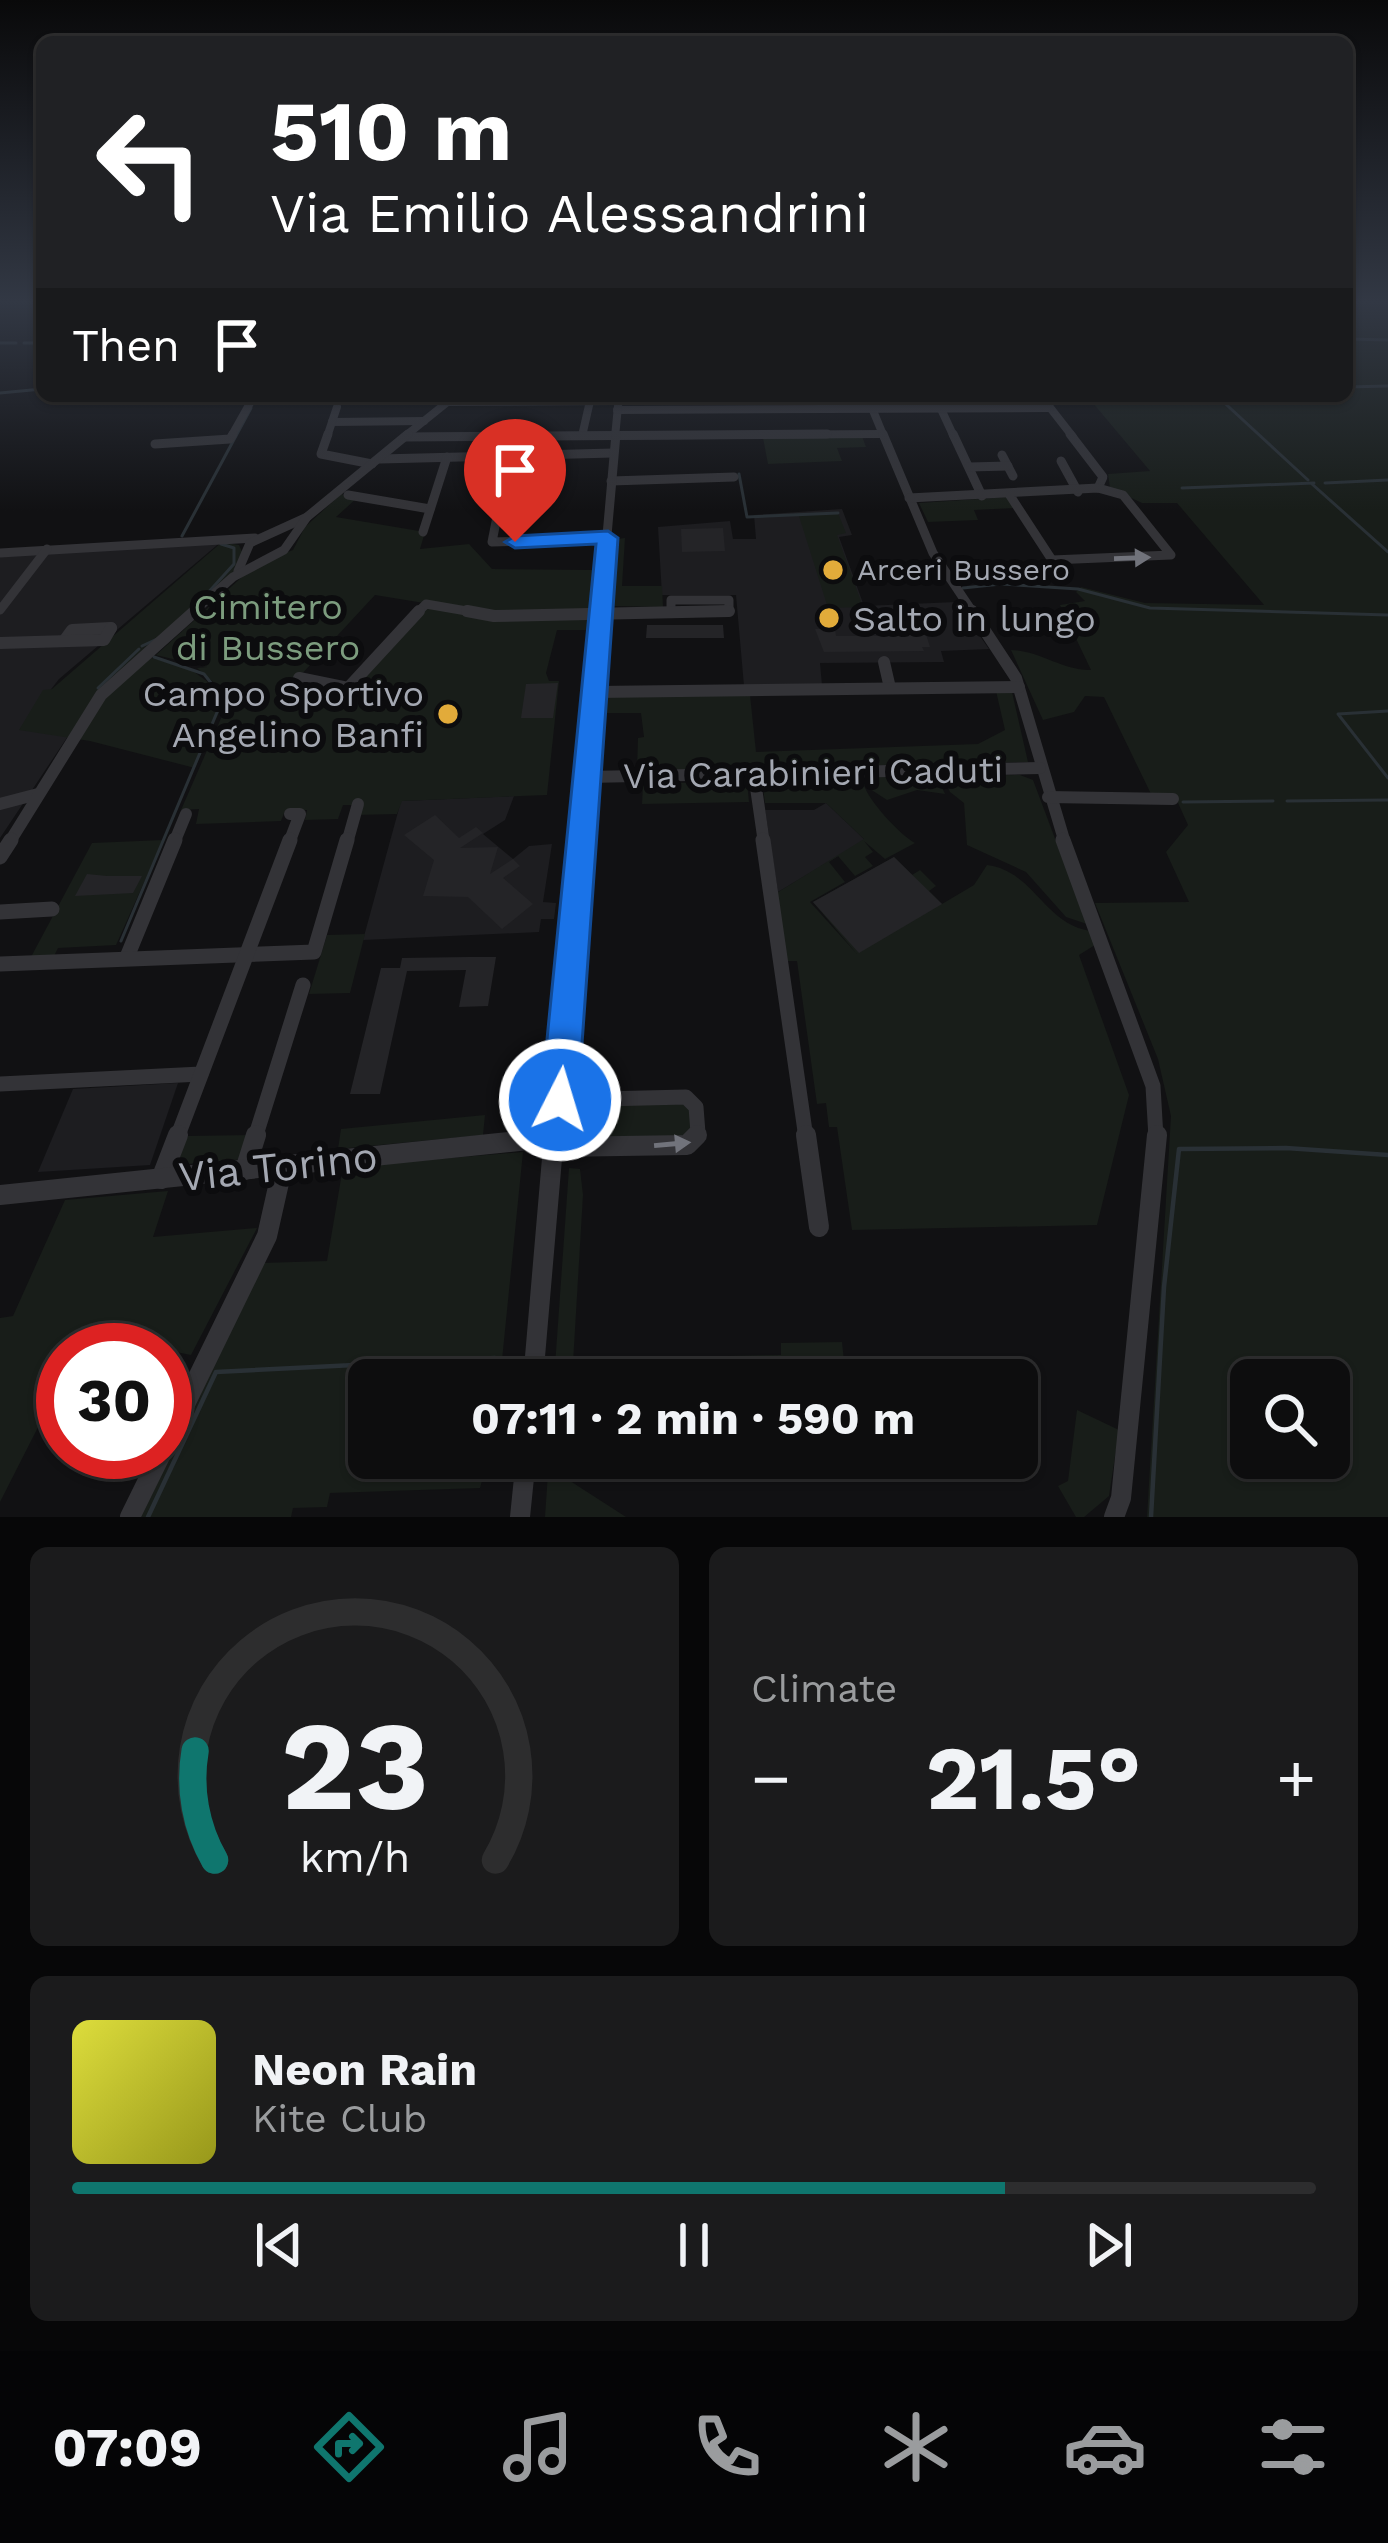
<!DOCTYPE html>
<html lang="en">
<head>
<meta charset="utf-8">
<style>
  :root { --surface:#0d0d0e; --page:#1b1b1c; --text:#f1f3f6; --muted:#9a9c9e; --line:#2d2d2e; --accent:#0f766e }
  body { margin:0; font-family:"Work Sans",sans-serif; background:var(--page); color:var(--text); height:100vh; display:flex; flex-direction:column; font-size:45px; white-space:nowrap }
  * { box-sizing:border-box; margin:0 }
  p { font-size:39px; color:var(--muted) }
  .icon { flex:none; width:66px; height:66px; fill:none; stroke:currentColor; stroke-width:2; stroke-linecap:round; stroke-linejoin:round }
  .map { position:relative; height:1517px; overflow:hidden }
  .sheet { display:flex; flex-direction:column; gap:30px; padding:30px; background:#070708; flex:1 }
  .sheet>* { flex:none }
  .guide { position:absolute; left:36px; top:36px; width:1317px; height:366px; border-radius:18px; box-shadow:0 3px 9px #0004,0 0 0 3px var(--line); background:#202124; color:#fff; overflow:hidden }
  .fabs { position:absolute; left:1230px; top:1359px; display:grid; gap:24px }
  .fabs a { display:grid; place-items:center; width:120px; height:120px; border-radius:18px; background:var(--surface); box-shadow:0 3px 9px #0004,0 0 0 3px var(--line); font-size:60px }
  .speed { position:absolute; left:36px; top:1323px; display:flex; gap:24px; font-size:60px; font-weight:700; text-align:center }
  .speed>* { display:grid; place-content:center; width:156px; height:156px; border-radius:50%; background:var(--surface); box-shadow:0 3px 9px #0004,0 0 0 3px var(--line); line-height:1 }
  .speed .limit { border:18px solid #d22; background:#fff; color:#111 }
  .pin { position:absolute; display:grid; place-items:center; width:102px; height:102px; color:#fff; margin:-123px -51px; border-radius:50% 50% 50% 0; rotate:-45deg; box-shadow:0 0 12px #0007 }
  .pin .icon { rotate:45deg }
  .me { position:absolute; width:132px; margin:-66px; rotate:5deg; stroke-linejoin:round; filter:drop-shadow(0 0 9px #0008) }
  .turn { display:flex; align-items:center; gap:42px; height:252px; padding:0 36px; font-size:54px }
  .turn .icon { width:156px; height:156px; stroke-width:2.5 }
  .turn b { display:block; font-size:84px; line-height:102px }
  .then { display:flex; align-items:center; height:114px; padding:0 36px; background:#0003; gap:24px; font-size:45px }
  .big { font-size:90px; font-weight:700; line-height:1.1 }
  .sheet .widget { flex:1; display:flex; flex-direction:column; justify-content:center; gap:18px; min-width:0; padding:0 42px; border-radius:18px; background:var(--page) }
  .sheet .dial { align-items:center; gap:0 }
  .dial svg { height:312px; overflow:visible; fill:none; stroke:var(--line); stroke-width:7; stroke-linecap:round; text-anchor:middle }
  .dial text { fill:var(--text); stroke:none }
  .song { display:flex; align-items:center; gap:36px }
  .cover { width:144px; height:144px; border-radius:18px; background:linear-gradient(135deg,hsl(60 70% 55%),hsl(60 70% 35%)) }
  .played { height:12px; border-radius:6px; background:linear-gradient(90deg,var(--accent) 75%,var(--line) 75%) }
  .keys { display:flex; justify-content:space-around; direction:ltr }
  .heat { display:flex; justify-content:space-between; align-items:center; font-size:66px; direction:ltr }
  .sheet .tiles { flex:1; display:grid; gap:30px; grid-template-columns:1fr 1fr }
  .widget:last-child { grid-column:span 2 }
  .trip { position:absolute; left:348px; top:1359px; width:690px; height:120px; border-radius:18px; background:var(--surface); box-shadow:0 3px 9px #0004,0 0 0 3px var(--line); font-weight:700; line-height:120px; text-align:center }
  .dock { display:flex; height:192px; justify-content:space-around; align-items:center; background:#050506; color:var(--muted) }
  .dock .icon { width:84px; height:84px }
  .dock .active { color:var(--accent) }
  .dock b { font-size:54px; color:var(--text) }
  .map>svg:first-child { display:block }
</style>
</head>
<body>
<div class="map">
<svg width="1388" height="1517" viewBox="0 0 1388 1517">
  <rect width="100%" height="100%" fill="#111113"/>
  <g fill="#1d1d20">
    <path d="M842 509 852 535 839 537 864 606 956 602 989 649 941 651 944 662 820 663 822 685 744 686 736 595H662L658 527 730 521 733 539H756L754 515Z"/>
    <path d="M223 540 59 679 20 729 68 736 0 838V553Z"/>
    <path d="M514 796 505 820 483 834 513 859 529 846 552 844 543 902 556 903 554 919H541L539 932 363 940 401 801Z"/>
    <path d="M826 803 865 840 778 892 765 810H814Z"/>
    <path d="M178 1083 150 1165 38 1172 73 1089Z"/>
  </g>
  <g fill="#181d19" fill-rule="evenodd">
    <path d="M1347 299H1388V1517H1147L1171 1116 1158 1059 1095 903 1189 902 1166 852 1188 825 1174 794H1151L1104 697 1085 696 1074 712 1043 720 1011 650C1041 651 1063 671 1091 670L1060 605 1085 601 1076 592 1081 587 1145 603 1264 605 1177 503H1142L1110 488 1108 474 1150 471 1087 396H1347ZM1251 1380H1329V1458H1251Z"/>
    <path d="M862 436 866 447 837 448 842 461 768 464 763 438Z"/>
    <path d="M341 494 357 498 336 517 425 532 420 549 469 544 492 569 593 570 589 611 598 614 596 630H557L546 673 549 681H559L547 795 402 801 397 814 355 815 358 805H343L338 819 305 820 307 810 285 811 281 821 196 824 199 809 181 810 222 716 226 693 197 668 207 667 156 655 254 566 293 550 305 527ZM375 595 424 603 348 688 299 677Z"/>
    <path d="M1008 497 1015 508 974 510 978 520 928 522 919 503Z"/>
    <path d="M838 513 846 533 837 535 863 607 828 608 799 516Z"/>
    <path d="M625 538 622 586H662L663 607 613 606 617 539Z"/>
    <path d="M222 542 239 545 244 556 239 567 145 656 190 669 219 690 220 710 195 768 90 741 19 730 43 690 52 689Z"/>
    <path d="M996 691 1012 692 1028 762 637 770 638 738 644 737 641 713H606L607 695H750L756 752 978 744 1005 730Z"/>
    <path d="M1020 775 1033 780 1095 945 1079 955 1129 1095 1097 1225 852 1230 837 1127H829L826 1103 817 1104 797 961H783L775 894 864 839 826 803H765L762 780 783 779 785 785 877 784 876 776ZM942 776 950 792 964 803 967 845 1026 872 1066 917 1087 924 1090 931C1043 923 1034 871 987 865L974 885 942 904 929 891 936 886 920 870 912 875 894 857 813 902 857 954 810 902 845 882 829 862 838 856 855 876 873 866 865 857 873 852 864 841 885 859 915 843C900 835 868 800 864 785L887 800 917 790 945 794 937 777Z"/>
    <path d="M747 781 749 802 642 804 643 784Z"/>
    <path d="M163 840 116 945 58 948 54 956 31 957 92 843Z"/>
    <path d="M365 934 350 993 309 994 327 935Z"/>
    <path d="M690 1104 692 1136 586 1138 587 1108 593 1105Z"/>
    <path d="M485 1115 483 1135 338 1149 341 1129Z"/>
    <path d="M252 1135 244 1159 177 1165 187 1136Z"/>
    <path d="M523 1152 500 1380H369V1458H488L480 1488 330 1493 327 1507 293 1508 291 1517H140L262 1263 327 1261 343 1167Z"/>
    <path d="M569 1168 580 1169 583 1195 572 1380H554Z"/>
    <path d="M168 1191 153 1237 257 1228 191 1355 92 1335 85 1336 77 1350H63V1378L0 1502V1318L13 1316 65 1200Z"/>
    <path d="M842 1342 846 1380H728L727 1356 781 1355V1343Z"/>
    <path d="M1077 1410 1119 1430 1109 1496 1084 1517H1076L1058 1486 1068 1481Z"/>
    <path d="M549 1458H568L567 1479 626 1517H545Z"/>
  </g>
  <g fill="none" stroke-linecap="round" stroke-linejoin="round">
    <g stroke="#293035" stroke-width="3">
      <path d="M1347 339 1388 340"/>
      <path d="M0 343H16"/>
      <path d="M24 343H42"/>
      <path d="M1347 387 1388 386"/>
      <path d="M0 393 42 389"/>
      <path d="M1217 396 1308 480"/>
      <path d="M739 474 747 517 838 513"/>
      <path d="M1325 483 1388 480"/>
      <path d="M1312 484 1388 552"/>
      <path d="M1182 488 1314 483"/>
      <path d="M182 536 251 408"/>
      <path d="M963 588 1001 584 1078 589 1150 608 1388 615"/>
      <path d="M205 596 234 564V548L221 544"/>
      <path d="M142 646 157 639"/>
      <path d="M98 688 139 649"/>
      <path d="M1388 711 1338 714 1388 778"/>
      <path d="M1287 801 1388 800"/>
      <path d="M1183 802 1273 801"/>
      <path d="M121 941 223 698 204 674 154 657"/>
    </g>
    <g stroke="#293035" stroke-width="4.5">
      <path d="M148 1517 216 1372 495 1358"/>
      <path d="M1151 1517 1164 1287 1179 1149 1286 1148 1388 1155"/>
    </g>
  </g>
  <g fill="#242427">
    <path d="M723 528 725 551 682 552 681 529Z"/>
    <path d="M921 619 930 647H922L924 651 824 652 815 629H835L836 636H884L881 621Z"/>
    <path d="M647 625H723L724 638H646Z"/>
    <path d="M558 683 553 718H521L526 684Z"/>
    <path d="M435 815 459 838 476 827 483 833 460 848 498 847 490 874 513 859 520 866 503 878 533 904 502 929 468 897 423 896 434 860 404 835Z"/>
    <path d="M894 857 942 904 859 953 813 902Z"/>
    <path d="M87 874 107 876H142L133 893 75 896Z"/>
    <path d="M468 957H496L488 1006 459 1007 466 970 407 971 380 1094H350L381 968H400L402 958Z"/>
  </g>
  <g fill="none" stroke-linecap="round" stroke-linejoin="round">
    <g stroke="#333337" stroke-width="8">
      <path d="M867 396 884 437"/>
      <path d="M935 396 954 437"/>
      <path d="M1041 396 1073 437"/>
      <path d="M449 402 618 401"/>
      <path d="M617 410 1050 408"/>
      <path d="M332 422 424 421"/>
      <path d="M582 436 590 401"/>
      <path d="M231 437 254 396"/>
      <path d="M327 437 337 407"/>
      <path d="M404 437 455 396"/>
      <path d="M405 437 881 434"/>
      <path d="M615 437 619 396"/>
    </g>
    <g stroke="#333337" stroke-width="9">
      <path d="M328 434 321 454 372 464"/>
      <path d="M883 434 933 553 974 614"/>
      <path d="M953 434 982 496"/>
      <path d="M1070 434 1103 477 1098 488"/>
      <path d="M405 437 827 434"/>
      <path d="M155 444 230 439 233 434"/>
      <path d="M1002 455 1013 476"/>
      <path d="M509 456 492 542 608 538"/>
      <path d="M380 459 613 453"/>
      <path d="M1061 461 1078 492"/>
      <path d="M969 467 1008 466"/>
      <path d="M611 481 734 477"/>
      <path d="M348 495 430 509"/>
      <path d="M909 498 1098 488 1123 495 1171 555 1052 560 1009 494"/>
      <path d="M423 532 447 457"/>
      <path d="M0 553 255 538"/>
      <path d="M238 571 250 543 307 517 408 434"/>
      <path d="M0 610 47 549"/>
      <path d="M191 614 233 577 284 550 307 517"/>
      <path d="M416 614 426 604 484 614"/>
      <path d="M598 614 729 612V600H671V612"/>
      <path d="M600 614 616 434"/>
    </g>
    <g stroke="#333337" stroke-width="12">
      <path d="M467 611 494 616 729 611"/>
      <path d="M972 611 1016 678 1065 843"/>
      <path d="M64 641 72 630 111 628"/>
      <path d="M0 643 104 640 111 628"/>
      <path d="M884 662 890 688"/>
      <path d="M299 678 348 688 419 611"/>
      <path d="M596 692 1019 687"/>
      <path d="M754 774 764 843"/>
      <path d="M587 777 1040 768"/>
      <path d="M1048 797 1173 799"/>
      <path d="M0 804 38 794"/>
      <path d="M9 843 101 695 195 611"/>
      <path d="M174 843 186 814"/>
      <path d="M289 843 300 814H290"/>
      <path d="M347 843 358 804"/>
      <path d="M580 843 600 611"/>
    </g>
    <g stroke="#333337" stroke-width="15">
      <path d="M763 840 806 1138"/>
      <path d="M1063 840 1153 1086 1156 1138"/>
      <path d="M0 857 11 840"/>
      <path d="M0 912 52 909"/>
      <path d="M127 957 175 840"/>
      <path d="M0 964 314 952 347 840"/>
      <path d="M0 1084 201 1074"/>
      <path d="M560 1100 686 1097 696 1107 698 1133 694 1138"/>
      <path d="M177 1138 290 840"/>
      <path d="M255 1138 303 985"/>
      <path d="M551 1138 557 1137"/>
      <path d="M554 1138 580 840"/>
      <path d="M580 1138 582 1100"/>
    </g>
    <g stroke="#333337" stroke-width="20">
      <path d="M806 1135 819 1227"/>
      <path d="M556 1147 687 1145 697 1135"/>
      <path d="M579 1147 580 1135"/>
      <path d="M245 1170 256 1135"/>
      <path d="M161 1179 178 1135"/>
      <path d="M0 1195 557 1137"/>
      <path d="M533 1380 554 1135"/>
      <path d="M165 1445 267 1236 283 1165"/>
      <path d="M130 1517 162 1452"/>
      <path d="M520 1517 526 1458"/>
      <path d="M1114 1517 1121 1498 1157 1135"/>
    </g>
  </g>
  <defs><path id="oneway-solid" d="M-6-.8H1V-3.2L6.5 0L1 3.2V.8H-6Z" transform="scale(3)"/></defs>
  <g fill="#71737b">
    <use href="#oneway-solid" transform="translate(1132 558) rotate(-2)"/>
    <use href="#oneway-solid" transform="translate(672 1144) rotate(-5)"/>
  </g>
  <linearGradient id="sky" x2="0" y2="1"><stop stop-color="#09090a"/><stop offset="0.59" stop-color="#323844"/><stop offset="1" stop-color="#323844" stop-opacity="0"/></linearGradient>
  <rect width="1388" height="511" fill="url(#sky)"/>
  <path fill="#1a73e8" stroke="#114b97" stroke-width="3" d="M608 531 618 538 578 1100 573 1113 560 1118 547 1113 541 1100 596 544 515 548 505 542 515 536Z"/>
  <g fill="#e2ab3a" stroke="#0c0c0e" stroke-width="4.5">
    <circle cx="833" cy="570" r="12"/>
    <circle cx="829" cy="618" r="12"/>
    <circle cx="448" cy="714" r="12"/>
  </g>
  <g text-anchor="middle" stroke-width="12" stroke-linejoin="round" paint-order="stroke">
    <g font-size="30" fill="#a4a8b2" stroke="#0c0c0e" text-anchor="start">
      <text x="857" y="580">Arceri Bussero</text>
    </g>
    <g font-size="36" fill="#7c9c7e" stroke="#0c0c0e">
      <text x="268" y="619">Cimitero<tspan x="268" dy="41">di Bussero</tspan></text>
    </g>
    <g font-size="36" fill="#a4a8b2" stroke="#0c0c0e" text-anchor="start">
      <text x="853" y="631">Salto in lungo</text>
      <text x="424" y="706" text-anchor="end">Campo Sportivo<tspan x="424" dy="41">Angelino Banfi</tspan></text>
    </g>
    <g font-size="36" fill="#a4a8b2" stroke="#0c0c0e">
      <text transform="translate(813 772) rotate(-1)" y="13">Via Carabinieri Caduti</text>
    </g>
    <g font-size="42" fill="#a4a8b2" stroke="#0c0c0e">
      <text transform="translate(278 1166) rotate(-6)" y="15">Via Torino</text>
    </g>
  </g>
</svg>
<div class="fabs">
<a><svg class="icon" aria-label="search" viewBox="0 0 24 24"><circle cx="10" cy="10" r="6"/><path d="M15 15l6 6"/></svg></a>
</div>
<div class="speed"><div class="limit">30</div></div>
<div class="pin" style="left:515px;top:542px;background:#d93025"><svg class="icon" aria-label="arrive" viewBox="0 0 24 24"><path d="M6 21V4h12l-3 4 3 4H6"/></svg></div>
<svg class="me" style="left:560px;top:1100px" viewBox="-20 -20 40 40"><circle r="17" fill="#1a73e8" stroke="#fff" stroke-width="3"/><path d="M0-11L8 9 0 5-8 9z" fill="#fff"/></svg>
<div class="trip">07:11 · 2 min · 590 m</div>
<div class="guide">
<div class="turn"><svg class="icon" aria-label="left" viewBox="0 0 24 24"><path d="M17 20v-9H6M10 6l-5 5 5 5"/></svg><div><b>510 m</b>Via Emilio Alessandrini</div></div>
<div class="then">Then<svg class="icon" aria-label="arrive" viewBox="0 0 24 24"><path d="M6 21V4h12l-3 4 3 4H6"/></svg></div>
</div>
</div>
<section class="sheet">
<div class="tiles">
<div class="widget dial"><svg viewBox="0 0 100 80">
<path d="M14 69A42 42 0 1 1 86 69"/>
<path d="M14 69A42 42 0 0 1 9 41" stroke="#0f766e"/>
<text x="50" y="56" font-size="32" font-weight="700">23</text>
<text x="50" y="72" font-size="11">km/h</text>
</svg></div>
<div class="widget"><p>Climate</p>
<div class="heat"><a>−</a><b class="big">21.5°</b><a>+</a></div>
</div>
<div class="widget">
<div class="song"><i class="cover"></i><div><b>Neon Rain</b><p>Kite Club</p></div></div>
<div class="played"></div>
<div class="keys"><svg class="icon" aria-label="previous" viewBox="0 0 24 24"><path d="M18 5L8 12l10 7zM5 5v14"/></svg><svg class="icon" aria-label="pause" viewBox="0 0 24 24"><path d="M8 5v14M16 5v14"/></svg><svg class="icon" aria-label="next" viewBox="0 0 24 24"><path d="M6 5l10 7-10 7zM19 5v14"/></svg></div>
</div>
</div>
</section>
<nav class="dock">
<b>07:09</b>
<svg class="icon active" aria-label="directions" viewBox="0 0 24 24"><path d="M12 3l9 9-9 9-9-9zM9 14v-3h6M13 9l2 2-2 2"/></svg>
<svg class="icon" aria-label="music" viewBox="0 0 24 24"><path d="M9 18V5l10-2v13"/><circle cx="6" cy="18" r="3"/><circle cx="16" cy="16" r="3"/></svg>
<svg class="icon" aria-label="phone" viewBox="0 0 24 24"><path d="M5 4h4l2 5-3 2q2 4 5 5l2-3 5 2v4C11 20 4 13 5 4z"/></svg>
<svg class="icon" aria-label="climate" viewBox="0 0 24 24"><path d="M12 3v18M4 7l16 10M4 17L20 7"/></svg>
<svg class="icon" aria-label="car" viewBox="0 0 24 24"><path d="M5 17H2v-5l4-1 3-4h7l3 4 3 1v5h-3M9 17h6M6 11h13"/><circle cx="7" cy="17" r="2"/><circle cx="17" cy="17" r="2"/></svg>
<svg class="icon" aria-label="filters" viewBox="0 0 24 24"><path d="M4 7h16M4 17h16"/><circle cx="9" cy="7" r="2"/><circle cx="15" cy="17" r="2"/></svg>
</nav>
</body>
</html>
